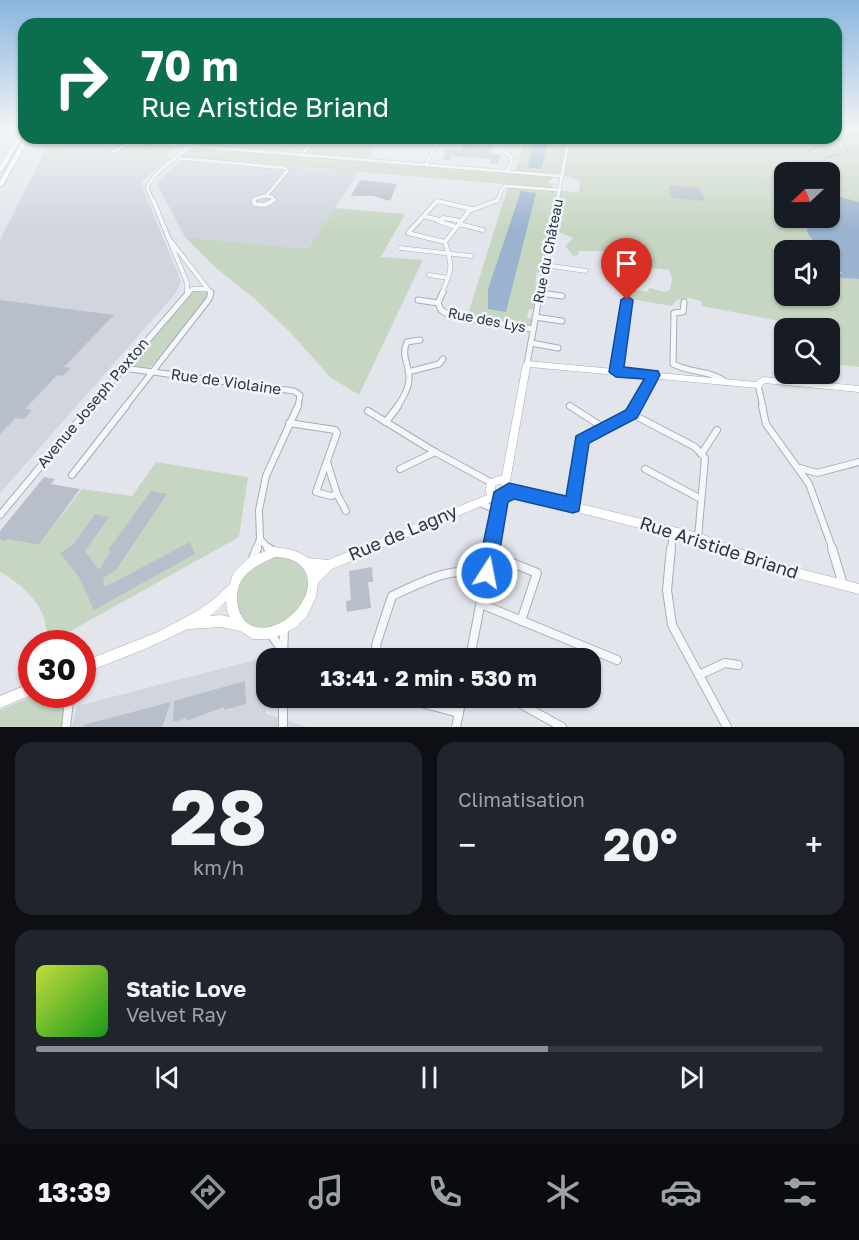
<!DOCTYPE html>
<html lang="fr">
<head>
<meta charset="utf-8">
<style>
  :root { --surface:#171b24; --page:#20242c; --text:#f1f3f6; --muted:#9ea1a6; --line:#363941; --accent:#8c9099 }
  body { margin:0; font-family:"Golos Text",sans-serif; background:var(--page); color:var(--text); height:100vh; display:flex; flex-direction:column; font-size:22px; white-space:nowrap }
  * { box-sizing:border-box; margin:0 }
  p { font-size:20px; color:var(--muted) }
  .icon { flex:none; width:33px; height:33px; fill:none; stroke:currentColor; stroke-width:2; stroke-linecap:round; stroke-linejoin:round }
  .map { position:relative; height:727px; overflow:hidden }
  .panel { display:flex; flex-direction:column; gap:15px; padding:15px; background:#0d0f14; flex:1 }
  .panel>* { flex:none }
  .top-card { position:absolute; left:18px; top:18px; width:824px; height:126px; border-radius:18px; box-shadow:0 2px 4px #0004; background:#0b6e4f; color:#fff; overflow:hidden }
  .needle { width:39px; rotate:248deg }
  .controls { position:absolute; left:774px; top:162px; display:grid; gap:12px }
  .controls a { display:grid; place-items:center; width:66px; height:66px; border-radius:12px; background:var(--surface); box-shadow:0 2px 4px #0004; font-size:30px }
  .speed { position:absolute; left:18px; top:630px; display:flex; gap:12px; font-size:30px; font-weight:700; text-align:center }
  .speed>* { display:grid; place-content:center; width:78px; height:78px; border-radius:50%; background:var(--surface); box-shadow:0 2px 4px #0004; line-height:1 }
  .speed .limit { border:9px solid #d22; background:#fff; color:#111 }
  .pin { position:absolute; display:grid; place-items:center; width:51px; height:51px; color:#fff; margin:-62px -26px; border-radius:50% 50% 50% 0; rotate:-45deg; box-shadow:0 0 6px #0007 }
  .pin .icon { rotate:45deg }
  .me { position:absolute; width:66px; margin:-33px; rotate:11deg; stroke-linejoin:round; filter:drop-shadow(0 0 4px #0008) }
  .turn { display:flex; align-items:center; gap:21px; height:126px; padding:0 24px; font-size:27px }
  .turn .icon { width:78px; height:78px; stroke-width:2.5 }
  .turn b { display:block; font-size:42px; line-height:51px }
  .big { font-size:45px; font-weight:700; line-height:1.1 }
  .panel .widget { flex:1; display:flex; flex-direction:column; justify-content:center; gap:9px; min-width:0; padding:0 21px; border-radius:18px; background:var(--page) }
  .panel .dial { align-items:center; gap:0 }
  .dial b { font-size:78px; line-height:1 }
  .song { display:flex; align-items:center; gap:18px }
  .cover { width:72px; height:72px; border-radius:9px; background:linear-gradient(135deg,hsl(70 70% 55%),hsl(120 70% 35%)) }
  .played { height:6px; border-radius:3px; background:linear-gradient(90deg,var(--accent) 65%,var(--line) 65%) }
  .keys { display:flex; justify-content:space-around; direction:ltr }
  .heat { display:flex; justify-content:space-between; align-items:center; font-size:33px; direction:ltr }
  .panel .tiles { flex:1; display:grid; gap:15px; grid-template-columns:1fr 1fr }
  .widget:last-child { grid-column:span 2 }
  .trip { position:absolute; left:256px; top:648px; width:345px; height:60px; border-radius:18px; background:var(--surface); box-shadow:0 2px 4px #0004; font-weight:700; line-height:60px; text-align:center }
  .tabs { display:flex; height:96px; justify-content:space-around; align-items:center; background:#090b0e; color:var(--muted) }
  .tabs .icon { width:42px; height:42px }
  .tabs .on { color:var(--accent) }
  .tabs b { font-size:27px; color:var(--text) }
  .map>svg:first-child { display:block }
</style>
</head>
<body>
<div class="map">
<svg width="859" height="727" viewBox="0 0 859 727">
  <rect width="100%" height="100%" fill="#e2e6ec"/>
  <g fill="#d0d5de">
    <path d="M88 138H379L367 159Z"/>
    <path d="M73 148 170 157 142 182 144 192 181 281 175 294 0 493V240L41 159Z"/>
    <path d="M185 158 359 172 308 249 185 237 158 186 159 180Z"/>
    <path d="M263 658 266 714 307 727H72L77 706Z"/>
  </g>
  <g fill="#c7d6c3">
    <path d="M836 128H859V202L830 194V172H784V218H811C806 234 810 240 825 249V250H784V296H830V277L859 279V367L830 364V328H792L789 323 702 306 701 301 689 298 677 300 672 306 630 299 631 289 648 292 649 288 665 292 670 290 672 279 669 270 644 267 636 257H620L605 251H579L578 255 573 256 565 246 573 238 554 230 561 191 579 192 580 181 559 174 515 171 525 138H836Z"/>
    <path d="M51 138 127 140 112 152 73 148 41 159Z"/>
    <path d="M258 138H309L298 151 249 147Z"/>
    <path d="M322 138H379L367 159 314 154 311 151Z"/>
    <path d="M133 142 178 146 164 156 116 152Z"/>
    <path d="M194 147 555 176 548 182 553 185 552 188 181 157Z"/>
    <path d="M508 187 551 190 556 193 553 215H549L548 222 552 223 548 242 543 241 542 250 546 251 541 273 537 272 535 282 540 283 535 309H529L527 318 533 319 529 326 467 317Z"/>
    <path d="M335 208 405 214 381 257 423 260 359 395 330 377 290 332 255 299 215 267 185 237 308 249Z"/>
    <path d="M197 290 208 292V296L153 365 146 369 130 366 190 292Z"/>
    <path d="M156 462 248 477 239 537 49 643C47 634 46 624 43 615 36 598 16 580 0 572V540L5 541 7 539 39 545 82 489 132 496Z"/>
    <path d="M280 556C341 569 287 648 248 623 237 616 235 607 237 595 239 572 257 559 280 556Z"/>
    <path d="M35 695H57C67 704 64 714 63 727H0V710Z"/>
  </g>
  <g fill="#9ab3cf">
    <path d="M538 138H550L541 169 528 167 531 148 537 142Z"/>
    <path d="M521 191 536 193 506 312 488 309V289Z"/>
    <path d="M830 194 859 202V279L830 277V271L844 274 830 266V250C822 250 810 239 807 231L811 218H830Z"/>
  </g>
  <g fill="none" stroke-linecap="round" stroke-linejoin="round">
    <g stroke="#9ab3cf" stroke-width="1.5">
      <path d="M802 155 827 141V138"/>
      <path d="M825 158 849 151 836 136"/>
    </g>
  </g>
  <g fill="#b9bfca">
    <path d="M465 143 485 147 486 145H493L490 153 501 154 498 164 490 163 491 159 468 157 452 156 450 160 442 159 447 149 460 151Z"/>
    <path d="M360 180 397 184 390 201 373 196H351Z"/>
    <path d="M668 185 700 188 705 201 672 198Z"/>
    <path d="M0 300 114 315 64 367 71 368 63 376 57 375 25 409 32 410 24 419 16 418 0 434Z"/>
    <path d="M44 477 55 479 51 484 80 489 39 545 7 539 5 541 0 540V531Z"/>
    <path d="M151 491 167 494 116 570 103 578 105 587 190 542 195 554 94 610 79 577 60 553 73 545 95 514 109 517 85 551 99 570 111 551 108 550Z"/>
    <path d="M372 567 373 582H368L371 608 347 612 346 601 351 600 349 571Z"/>
    <path d="M245 681 246 704 224 710V707L186 721 187 718 173 722 174 701Z"/>
    <path d="M171 702 162 727H83V725Z"/>
  </g>
  <g fill="none" stroke-linecap="round" stroke-linejoin="round">
    <g stroke="#a6adb7" stroke-width="4">
      <g id="street-far4">
        <path d="M463 138 500 142"/>
        <path d="M502 138 498 147 512 158 508 171"/>
        <path d="M458 148 463 138"/>
        <path d="M113 152 131 141 561 176"/>
        <path d="M302 155 315 138"/>
        <path d="M176 158 285 168 287 171 267 195"/>
        <path d="M426 164 440 138"/>
        <path d="M153 202 147 187 155 175 199 138"/>
        <path d="M254 202V199L264 196 272 197 274 200 271 202"/>
        <path d="M436 202H440"/>
        <path d="M497 202 502 189 506 186 559 190"/>
        <path d="M557 202 569 138"/>
      </g>
    </g>
    <g stroke="#a6adb7" stroke-width="5">
      <g id="street-far3">
        <path d="M153 200 187 283V292"/>
        <path d="M254 200V204L265 205 274 200"/>
        <path d="M423 216 439 220"/>
        <path d="M459 224 483 230"/>
        <path d="M456 227 438 221 443 218 461 221"/>
        <path d="M170 240 211 293"/>
        <path d="M445 242 408 233 437 201 472 209"/>
        <path d="M400 248 471 256"/>
        <path d="M545 265 586 271"/>
        <path d="M429 275 448 278"/>
        <path d="M616 277 630 279 628 293"/>
        <path d="M187 293 192 289H206"/>
        <path d="M442 293C452 270 453 266 445 242L469 211 498 200"/>
        <path d="M540 293 557 200"/>
      </g>
    </g>
    <g stroke="#a6adb7" stroke-width="7">
      <g id="street-far2">
        <path d="M443 292 438 303 441 310 451 316 533 329"/>
        <path d="M540 293 562 296"/>
        <path d="M418 300 438 303"/>
        <path d="M684 302 683 312 674 313 673 364C690 373 710 370 726 382"/>
        <path d="M535 317 562 321"/>
        <path d="M531 343 558 348"/>
        <path d="M527 364 540 292"/>
        <path d="M123 368 294 391 300 395 298 407"/>
        <path d="M408 372 439 364 443 359"/>
        <path d="M616 372 628 292"/>
        <path d="M758 385 763 407"/>
        <path d="M90 407 189 292"/>
        <path d="M125 407 209 299 211 292"/>
        <path d="M397 407C403 398 410 387 409 375 408 363 401 354 407 342L420 340"/>
        <path d="M636 407 653 375"/>
      </g>
    </g>
    <g stroke="#a6adb7" stroke-width="8">
      <g id="street-far1">
        <path d="M570 406 604 428"/>
        <path d="M762 406 766 424 809 484 833 550"/>
        <path d="M368 411 435 452 492 483"/>
        <path d="M632 414 695 447 705 458 698 538"/>
        <path d="M386 422 398 406"/>
        <path d="M289 423 335 430 337 433 316 492 331 496 337 494"/>
        <path d="M702 453 717 430"/>
        <path d="M327 462 337 494 346 511"/>
        <path d="M800 468 817 473 859 462"/>
        <path d="M400 469 435 452"/>
        <path d="M645 469 701 499"/>
        <path d="M72 475 126 406"/>
        <path d="M480 503 494 509 497 515"/>
        <path d="M573 505 582 440 632 414 636 406"/>
        <path d="M0 515 91 406"/>
        <path d="M260 539 270 550"/>
        <path d="M256 550 260 539 259 510 266 476 298 406"/>
        <path d="M490 550 500 498"/>
        <path d="M671 550 673 531"/>
      </g>
    </g>
    <g stroke="#a6adb7" stroke-width="10">
      <g id="street">
        <path d="M268 548 274 552"/>
        <path d="M671 548 667 590 672 625 727 727"/>
        <path d="M832 548 843 585"/>
        <path d="M490 554 537 573 521 621"/>
        <path d="M252 561 257 548"/>
        <path d="M481 604 617 660"/>
        <path d="M270 633 283 651"/>
        <path d="M283 658 284 629"/>
        <path d="M378 658 376 645 392 596C424 581 451 566 487 573"/>
        <path d="M470 658 491 548"/>
        <path d="M699 675 725 663 738 665"/>
        <path d="M65 694 69 701 66 727"/>
        <path d="M283 698V727"/>
        <path d="M402 698 459 713"/>
        <path d="M510 698 562 727"/>
        <path d="M456 727 462 698"/>
      </g>
    </g>
    <g stroke="#a6adb7" stroke-width="1">
      <g id="secondary">
        <path d="M527 361 756 382 763 377 859 386V392L765 383 761 387 758 388 530 367 510 481 512 487 698 533 781 564 859 584V594L781 574 698 543 511 495C507 501 500 503 493 501L332 569 318 583 316 597 307 616 295 628 274 638 270 639H253L240 631 221 627 188 629 145 649 82 674V662L158 632 197 611 214 599 230 584 233 574 247 559 270 549 274 547 289 549 300 553 308 558 328 560 487 495C483 484 491 476 502 476L523 364ZM498 484H501L503 487V491L500 494H498L495 491V486ZM275 557C324 558 313 608 278 624 271 627 264 629 256 627 237 623 233 596 241 581 249 568 262 563 275 557ZM226 601 227 611 230 617 221 615 210 616Z"/>
        <path d="M32 683V694H33L0 708V696Z"/>
      </g>
    </g>
    <g stroke="#8893a4" stroke-width="1">
      <g id="highway">
        <path d="M24 128V134L3 170 0 172V165L21 130Z"/>
        <path d="M24 138H30L3 185 0 187V180Z"/>
      </g>
    </g>
    <use href="#street-far4" stroke="#f6f7fa" stroke-width="3"/>
    <use href="#street-far3" stroke="#f6f7fa" stroke-width="4"/>
    <use href="#street-far2" stroke="#f6f7fa" stroke-width="5"/>
    <use href="#street-far1" stroke="#f6f7fa" stroke-width="6"/>
    <use href="#street" stroke="#f6f7fa" stroke-width="8"/>
    <use href="#secondary" fill="#fff" fill-rule="evenodd"/>
    <use href="#highway" fill="#fff" fill-rule="evenodd"/>
  </g>
  <linearGradient id="sky" x2="0" y2="1"><stop stop-color="#89b4de"/><stop offset="0.56" stop-color="#f2f4f6"/><stop offset="1" stop-color="#f2f4f6" stop-opacity="0"/></linearGradient>
  <rect width="859" height="230" fill="url(#sky)"/>
  <path fill="#1a73e8" stroke="#114b97" stroke-width="1.5" d="M627 296 633 300 624 367 658 371 660 375 657 381 637 418 589 443 579 511 573 513 514 499 508 502 496 573 493 579 487 582 480 579 477 573 494 492 509 483 566 496 576 436 626 410 643 381 644 379 616 377 609 372 621 300Z"/>
  <g text-anchor="middle" stroke-width="5" stroke-linejoin="round" paint-order="stroke">
    <g font-size="14" fill="#283346" stroke="#f2f5f9">
      <text transform="translate(548 251) rotate(-79)" y="5">Rue du Château</text>
      <text transform="translate(487 320) rotate(11)" y="5">Rue des Lys</text>
    </g>
    <g font-size="15" fill="#283346" stroke="#f2f5f9">
      <text transform="translate(226 382) rotate(8)" y="5">Rue de Violaine</text>
      <text transform="translate(93 403) rotate(-50)" y="5">Avenue Joseph Paxton</text>
    </g>
    <g font-size="18" fill="#283346" stroke="#f2f5f9">
      <text transform="translate(403 533) rotate(-23)" y="6">Rue de Lagny</text>
      <text transform="translate(719 548) rotate(18)" y="6">Rue Aristide Briand</text>
    </g>
  </g>
</svg>
<div class="controls">
<a><svg class="needle" viewBox="-14 -14 28 28"><path d="M0-13l5 13h-10z" fill="#e53935"/><path d="M0 13l5-13h-10z" fill="#9ea1a6"/></svg></a>
<a><svg class="icon" aria-label="sound" viewBox="0 0 24 24"><path d="M4 9h4l5-4v14l-5-4H4zM17 9q2 3 0 6"/></svg></a>
<a><svg class="icon" aria-label="search" viewBox="0 0 24 24"><circle cx="10" cy="10" r="6"/><path d="M15 15l6 6"/></svg></a>
</div>
<div class="speed"><div class="limit">30</div></div>
<div class="pin" style="left:627px;top:300px;background:#d93025"><svg class="icon" aria-label="arrive" viewBox="0 0 24 24"><path d="M6 21V4h12l-3 4 3 4H6"/></svg></div>
<svg class="me" style="left:487px;top:573px" viewBox="-20 -20 40 40"><circle r="17" fill="#1a73e8" stroke="#fff" stroke-width="3"/><path d="M0-11L8 9 0 5-8 9z" fill="#fff"/></svg>
<div class="trip">13:41 · 2 min · 530 m</div>
<div class="top-card">
<div class="turn"><svg class="icon" aria-label="right" viewBox="0 0 24 24"><path d="M7 20v-9h11M14 6l5 5-5 5"/></svg><div><b>70 m</b>Rue Aristide Briand</div></div>
</div>
</div>
<section class="panel">
<div class="tiles">
<div class="widget dial"><b>28</b><p>km/h</p></div>
<div class="widget"><p>Climatisation</p>
<div class="heat"><a>−</a><b class="big">20°</b><a>+</a></div>
</div>
<div class="widget">
<div class="song"><i class="cover"></i><div><b>Static Love</b><p>Velvet Ray</p></div></div>
<div class="played"></div>
<div class="keys"><svg class="icon" aria-label="previous" viewBox="0 0 24 24"><path d="M18 5L8 12l10 7zM5 5v14"/></svg><svg class="icon" aria-label="pause" viewBox="0 0 24 24"><path d="M8 5v14M16 5v14"/></svg><svg class="icon" aria-label="next" viewBox="0 0 24 24"><path d="M6 5l10 7-10 7zM19 5v14"/></svg></div>
</div>
</div>
</section>
<nav class="tabs">
<b>13:39</b>
<svg class="icon on" aria-label="directions" viewBox="0 0 24 24"><path d="M12 3l9 9-9 9-9-9zM9 14v-3h6M13 9l2 2-2 2"/></svg>
<svg class="icon" aria-label="music" viewBox="0 0 24 24"><path d="M9 18V5l10-2v13"/><circle cx="6" cy="18" r="3"/><circle cx="16" cy="16" r="3"/></svg>
<svg class="icon" aria-label="phone" viewBox="0 0 24 24"><path d="M5 4h4l2 5-3 2q2 4 5 5l2-3 5 2v4C11 20 4 13 5 4z"/></svg>
<svg class="icon" aria-label="climate" viewBox="0 0 24 24"><path d="M12 3v18M4 7l16 10M4 17L20 7"/></svg>
<svg class="icon" aria-label="car" viewBox="0 0 24 24"><path d="M5 17H2v-5l4-1 3-4h7l3 4 3 1v5h-3M9 17h6M6 11h13"/><circle cx="7" cy="17" r="2"/><circle cx="17" cy="17" r="2"/></svg>
<svg class="icon" aria-label="filters" viewBox="0 0 24 24"><path d="M4 7h16M4 17h16"/><circle cx="9" cy="7" r="2"/><circle cx="15" cy="17" r="2"/></svg>
</nav>
</body>
</html>
